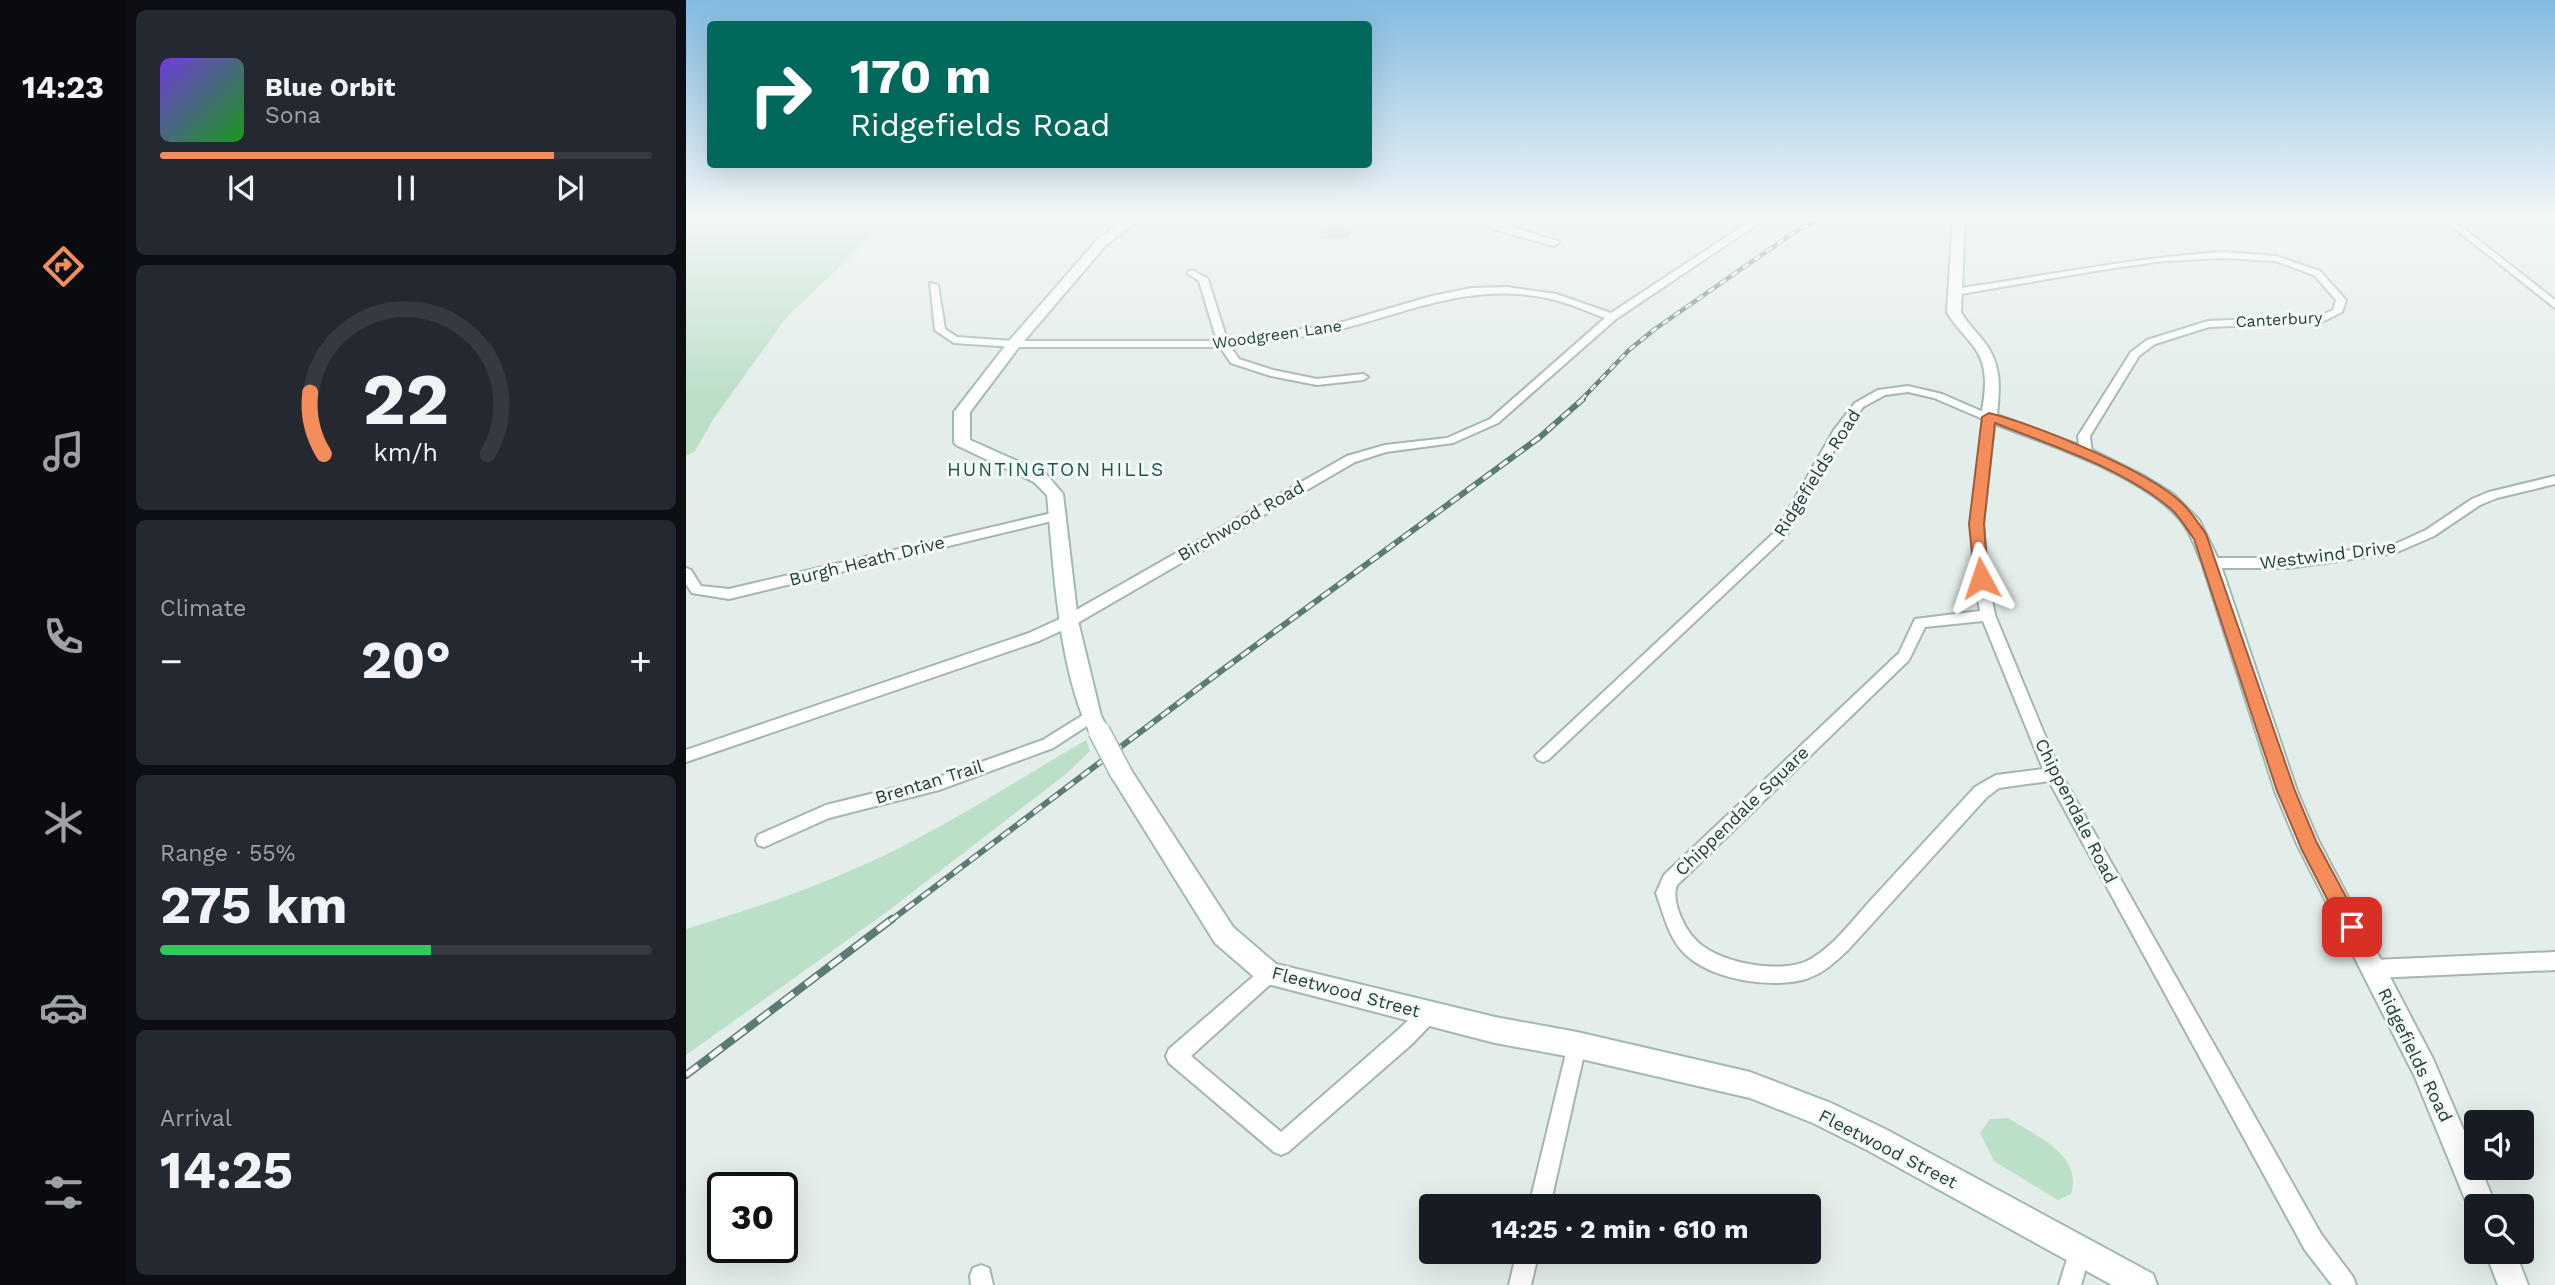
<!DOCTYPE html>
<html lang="en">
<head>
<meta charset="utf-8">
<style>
  :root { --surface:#171b24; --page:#242831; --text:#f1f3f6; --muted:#9ea1a6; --line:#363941; --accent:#f58d5a }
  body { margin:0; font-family:"Work Sans",sans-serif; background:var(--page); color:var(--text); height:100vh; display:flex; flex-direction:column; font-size:26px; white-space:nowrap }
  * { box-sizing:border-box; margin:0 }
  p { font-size:23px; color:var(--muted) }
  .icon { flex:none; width:38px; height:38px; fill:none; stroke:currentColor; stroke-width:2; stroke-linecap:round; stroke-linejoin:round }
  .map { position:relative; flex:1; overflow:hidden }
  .drawer { display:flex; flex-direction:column; gap:10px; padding:10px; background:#0d0f14; width:560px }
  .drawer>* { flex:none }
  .hud { position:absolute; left:21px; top:21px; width:665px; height:147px; border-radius:7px; box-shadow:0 7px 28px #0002; background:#00695c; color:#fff; overflow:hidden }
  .buttons { position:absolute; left:1778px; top:1110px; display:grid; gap:14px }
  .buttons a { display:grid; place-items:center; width:70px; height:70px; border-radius:7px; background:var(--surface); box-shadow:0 7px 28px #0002; font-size:35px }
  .speed { position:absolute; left:21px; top:1172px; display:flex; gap:14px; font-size:35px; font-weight:700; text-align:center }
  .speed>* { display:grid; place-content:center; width:91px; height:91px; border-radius:50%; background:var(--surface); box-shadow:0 7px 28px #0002; line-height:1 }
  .speed .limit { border:4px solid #111; border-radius:10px; background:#fff; color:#111 }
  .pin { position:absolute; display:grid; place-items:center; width:60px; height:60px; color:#fff; margin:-30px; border-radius:14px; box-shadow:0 4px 10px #0006 }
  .me { position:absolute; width:77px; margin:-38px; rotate:355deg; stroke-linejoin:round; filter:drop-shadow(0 0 5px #0008) }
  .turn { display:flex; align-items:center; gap:24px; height:147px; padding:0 28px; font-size:32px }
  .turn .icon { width:91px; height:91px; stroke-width:2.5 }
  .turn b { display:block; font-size:49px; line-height:60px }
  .big { font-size:52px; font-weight:700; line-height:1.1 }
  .drawer .card { flex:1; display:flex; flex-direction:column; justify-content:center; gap:10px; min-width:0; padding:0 24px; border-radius:10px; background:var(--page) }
  .drawer .dial { align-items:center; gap:0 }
  .dial svg { height:182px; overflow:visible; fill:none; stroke:var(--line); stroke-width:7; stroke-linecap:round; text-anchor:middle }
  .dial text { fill:var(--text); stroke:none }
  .song { display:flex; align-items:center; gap:21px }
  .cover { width:84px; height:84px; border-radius:10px; background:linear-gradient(135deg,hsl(260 70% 55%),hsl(120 70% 35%)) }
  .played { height:7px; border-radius:4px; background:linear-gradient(90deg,var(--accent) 80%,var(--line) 80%) }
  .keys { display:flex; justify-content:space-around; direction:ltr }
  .heat { display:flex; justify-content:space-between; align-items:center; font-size:38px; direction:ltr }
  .charge { height:10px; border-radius:5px; background:linear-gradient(90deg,#34c759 55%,var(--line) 0) }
  .trip { position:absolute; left:733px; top:1194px; width:402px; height:70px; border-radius:7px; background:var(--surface); box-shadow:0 7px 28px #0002; font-weight:700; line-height:70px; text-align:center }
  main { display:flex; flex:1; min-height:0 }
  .tab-bar { display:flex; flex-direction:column; width:126px; justify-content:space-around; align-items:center; background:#090b0e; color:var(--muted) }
  .tab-bar .icon { width:49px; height:49px }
  .tab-bar .on { color:var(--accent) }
  .tab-bar b { font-size:32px; color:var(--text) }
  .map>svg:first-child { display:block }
</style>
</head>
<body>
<main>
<nav class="tab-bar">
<b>14:23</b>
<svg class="icon on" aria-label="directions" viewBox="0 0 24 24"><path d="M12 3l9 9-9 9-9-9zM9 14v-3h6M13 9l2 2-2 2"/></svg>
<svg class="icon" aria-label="music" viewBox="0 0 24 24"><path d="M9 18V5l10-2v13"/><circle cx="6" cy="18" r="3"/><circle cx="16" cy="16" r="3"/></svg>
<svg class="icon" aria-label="phone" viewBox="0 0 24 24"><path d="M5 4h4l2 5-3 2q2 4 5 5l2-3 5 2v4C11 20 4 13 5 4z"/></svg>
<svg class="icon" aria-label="climate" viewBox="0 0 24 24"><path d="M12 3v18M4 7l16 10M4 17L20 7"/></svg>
<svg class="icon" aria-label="car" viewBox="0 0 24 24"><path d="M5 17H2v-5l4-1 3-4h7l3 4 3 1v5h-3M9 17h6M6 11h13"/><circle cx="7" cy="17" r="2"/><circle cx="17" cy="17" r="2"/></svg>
<svg class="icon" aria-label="filters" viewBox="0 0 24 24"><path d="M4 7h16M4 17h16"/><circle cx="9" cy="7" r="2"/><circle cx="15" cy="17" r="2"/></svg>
</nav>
<section class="drawer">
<div class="card">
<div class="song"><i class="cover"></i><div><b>Blue Orbit</b><p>Sona</p></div></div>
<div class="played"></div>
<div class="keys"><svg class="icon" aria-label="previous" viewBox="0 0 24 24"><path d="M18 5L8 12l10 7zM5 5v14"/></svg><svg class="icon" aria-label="pause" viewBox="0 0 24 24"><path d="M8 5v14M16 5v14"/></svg><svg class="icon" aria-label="next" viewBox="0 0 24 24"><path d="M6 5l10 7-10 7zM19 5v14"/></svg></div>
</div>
<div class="card dial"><svg viewBox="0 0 100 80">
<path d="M14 69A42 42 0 1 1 86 69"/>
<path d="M14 69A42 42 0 0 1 8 42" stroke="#f58d5a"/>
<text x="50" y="56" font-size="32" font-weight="700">22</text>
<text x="50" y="72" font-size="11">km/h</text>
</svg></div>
<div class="card"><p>Climate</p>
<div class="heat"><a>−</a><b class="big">20°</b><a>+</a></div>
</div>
<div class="card"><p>Range · 55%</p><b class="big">275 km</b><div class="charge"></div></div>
<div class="card"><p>Arrival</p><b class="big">14:25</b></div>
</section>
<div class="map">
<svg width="1869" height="1285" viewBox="0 0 1869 1285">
  <rect width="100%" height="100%" fill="#e3edea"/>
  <g fill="#bcdfc8">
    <path d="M0 216H207L100 318 28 418 9 451 0 456Z"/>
    <path d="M400 740 404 751 380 774 198 914 0 1055V929C56 912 112 894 166 870 248 835 323 785 400 740Z"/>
    <path d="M1322 1118C1351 1137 1397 1154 1385 1194L1372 1200 1308 1161 1294 1133 1304 1119Z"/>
  </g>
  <path fill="#b9c8c3" stroke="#b6c7c1" stroke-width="2" d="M636 226H665L662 237 634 238Z"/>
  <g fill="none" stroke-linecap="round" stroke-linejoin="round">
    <g stroke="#a5b5b2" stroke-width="4">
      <g id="street">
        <path d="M1753 216H1762L1869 300V308Z"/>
        <path d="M1065 217 1072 219 1070 225 930 319 812 423 767 443 700 452 669 462 388 625 353 641 0 762V750L343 633 378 617 661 456 699 445 761 438 804 419 919 318C902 312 886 304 869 300 792 280 728 310 655 329 619 338 580 341 544 346L553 359 587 370 631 379 677 374 682 377 677 380 631 385 585 376 545 363 534 347H328L268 343 249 330 244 283 252 285 259 329 271 337 328 341H531L513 281 501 273 506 270 522 279 541 340 650 324 746 296 786 288 821 287 870 294 925 313 1063 222Z"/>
        <path d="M1537 252 1590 256 1634 271 1660 300 1656 312 1636 322 1523 327 1469 344 1453 356 1404 436 1406 454 1400 458 1394 454 1392 436 1445 352 1461 340 1522 321 1634 316 1647 310 1650 300 1628 275 1589 261 1537 258 1477 261 1415 270 1269 295 1264 292 1269 289C1359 276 1446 258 1537 252Z"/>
        <path d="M1222 386 1256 394 1309 417 1297 524 1302 578 1309 615 1374 772 1635 1234 1667 1277 1670 1285H1646L1619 1250 1363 781 1313 788 1301 797 1162 950C1150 961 1139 972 1123 978 1088 990 1023 980 997 952 982 936 977 912 970 893L978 875 1213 653 1229 619 1294 611 1288 578 1285 524 1297 419 1248 398 1222 392 1199 395 1177 407 1159 431 1100 536 862 760 857 762 852 760 849 756 1091 530 1148 430 1169 403 1192 390ZM1297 621 1357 769 1310 775 1289 787C1254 825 1219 863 1184 901 1166 921 1147 947 1123 960 1095 975 1028 963 1008 938 997 926 985 900 991 885L1223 660 1239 627Z"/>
        <path d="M1869 476V484L1811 498 1794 505 1748 536 1709 553 1602 568H1525L1518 563 1525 558H1602L1707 545 1740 530 1786 499 1803 492Z"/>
        <path d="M370 512 376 516 374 519 43 599 6 593 0 584V568L5 570 15 586 43 589Z"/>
        <path d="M405 710 410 712 412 716 410 720 367 748 253 790 143 818 78 847 72 845 70 840 72 835 140 805 253 777 357 740Z"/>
        <path d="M1869 952V970L1688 978 1682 975 1679 969 1682 963 1688 960Z"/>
        <path d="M583 965 589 968 592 974 589 980 505 1056 595 1132 712 1030 735 1008 742 1005 749 1008 751 1014 749 1020 726 1044 602 1152 595 1155 588 1152 483 1063 480 1056 483 1049 577 968Z"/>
        <path d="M891 1036 898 1038 900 1045 864 1206H843L882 1045 884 1038Z"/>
        <path d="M1394 1240 1402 1243 1405 1251 1395 1285H1373L1386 1243Z"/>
        <path d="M831 1251H853L845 1285H823Z"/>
        <path d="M295 1265 303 1268 307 1285H285L284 1276 287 1268Z"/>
      </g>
    </g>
    <g stroke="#a1b9b3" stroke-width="4">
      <g id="secondary">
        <path d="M444 216H458L420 245 333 347 284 412V440L360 474 377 494 392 621 415 716 423 731 420 737 413 739 406 737C372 672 368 568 361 495L348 482 270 445 268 442V412L323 341 412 239Z"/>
        <path d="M794 216H807L814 223 874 242 868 246 806 229Z"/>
        <path d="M1267 216H1279L1275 312C1280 322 1289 330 1296 339 1316 363 1314 386 1311 415L1406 450 1458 476 1487 494 1513 520 1534 563 1611 791 1632 840 1747 1059 1790 1159V1167H1794L1810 1206H1790V1218L1786 1216 1729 1077 1611 844 1589 791 1516 563C1511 552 1507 539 1500 528 1470 478 1352 441 1298 420L1295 417C1299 393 1304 368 1288 347 1279 335 1268 325 1261 312Z"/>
        <path d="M435 764 443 767 547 927 590 964 809 1017 891 1032 1064 1072 1145 1103 1201 1130 1467 1274 1471 1285H1426L1181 1150 1127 1123 1064 1098 891 1058 809 1043 574 982 529 943 427 779 424 773 427 767Z"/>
        <path d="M1799 1251H1829L1842 1285H1812Z"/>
      </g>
    </g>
    <use href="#street" fill="#fff" fill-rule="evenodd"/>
    <use href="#secondary" fill="#fff" fill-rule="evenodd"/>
    <g stroke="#5d7b75" stroke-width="4.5">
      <path id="rail-far2" d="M895 400 943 350 969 329 1107 233 1137 216"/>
    </g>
    <g stroke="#5d7b75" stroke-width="6">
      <path id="rail-far1" d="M204 921 539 668 854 437 897 399"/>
    </g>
    <g stroke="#5d7b75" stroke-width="8">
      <path id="rail" d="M0 1075 206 919"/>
    </g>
    <use href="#rail-far2" stroke="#f4faf7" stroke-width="2.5" stroke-dasharray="7" stroke-linecap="butt"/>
    <use href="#rail-far1" stroke="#f4faf7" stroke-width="3.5" stroke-dasharray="10" stroke-linecap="butt"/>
    <use href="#rail" stroke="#f4faf7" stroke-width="5" stroke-dasharray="15" stroke-linecap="butt"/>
    <g stroke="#a1b9b3" stroke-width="24" stroke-linecap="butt">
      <path id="secondary-bridge" d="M413 731 435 773"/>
    </g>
    <use href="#secondary-bridge" stroke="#fff" stroke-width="21"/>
  </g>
  <linearGradient id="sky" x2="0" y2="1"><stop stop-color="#83bae0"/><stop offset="0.55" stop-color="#f2f7f6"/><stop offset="1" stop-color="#f2f7f6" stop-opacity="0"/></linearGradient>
  <rect width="1869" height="396" fill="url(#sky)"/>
  <path fill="#f58d5a" stroke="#9f5c3a" stroke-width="2" d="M1303 413C1350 425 1464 471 1497 504 1506 513 1513 524 1520 534L1609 791 1630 841 1673 921 1676 927 1673 934 1666 936 1659 934 1616 850 1591 791 1508 539C1501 529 1494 517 1485 509 1437 468 1366 446 1309 423L1298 524 1302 578 1295 583 1289 581 1283 524 1296 417Z"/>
  <g text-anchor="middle" stroke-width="6" stroke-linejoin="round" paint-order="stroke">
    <g font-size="16" fill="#223f3a" stroke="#f4faf7">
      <text transform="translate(1593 319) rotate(-3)" y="6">Canterbury</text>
      <text transform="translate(591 334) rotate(-8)" y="6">Woodgreen Lane</text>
    </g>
    <g font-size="18" fill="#223f3a" stroke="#f4faf7">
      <text transform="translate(1131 473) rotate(-58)" y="6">Ridgefields Road</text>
      <text transform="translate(555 521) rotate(-30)" y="6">Birchwood Road</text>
      <text transform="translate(1642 555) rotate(-7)" y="6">Westwind Drive</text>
      <text transform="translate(181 561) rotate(-14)" y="6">Burgh Heath Drive</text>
      <text transform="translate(243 782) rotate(-17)" y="6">Brentan Trail</text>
      <text transform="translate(1056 811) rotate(-44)" y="6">Chippendale Square</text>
      <text transform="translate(1390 811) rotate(63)" y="6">Chippendale Road</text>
      <text transform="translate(660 992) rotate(15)" y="6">Fleetwood Street</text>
      <text transform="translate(1729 1055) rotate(64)" y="6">Ridgefields Road</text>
      <text transform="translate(1202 1149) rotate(27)" y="6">Fleetwood Street</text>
    </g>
    <g font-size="19" letter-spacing="2" fill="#1e524a" stroke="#f4faf7">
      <text x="370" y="476">HUNTINGTON HILLS</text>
    </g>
  </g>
</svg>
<div class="buttons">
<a><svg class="icon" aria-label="sound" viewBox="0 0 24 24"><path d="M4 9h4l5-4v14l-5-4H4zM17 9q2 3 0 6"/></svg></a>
<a><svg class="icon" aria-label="search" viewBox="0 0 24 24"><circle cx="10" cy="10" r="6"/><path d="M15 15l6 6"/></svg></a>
</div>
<div class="speed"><div class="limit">30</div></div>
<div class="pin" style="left:1666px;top:927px;background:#d93025"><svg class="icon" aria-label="arrive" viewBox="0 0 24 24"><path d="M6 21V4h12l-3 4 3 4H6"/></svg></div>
<svg class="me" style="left:1295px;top:578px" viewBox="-20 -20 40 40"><path d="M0-17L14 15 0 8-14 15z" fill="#f58d5a" stroke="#fff" stroke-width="4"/></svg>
<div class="trip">14:25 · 2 min · 610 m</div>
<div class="hud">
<div class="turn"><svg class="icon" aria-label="right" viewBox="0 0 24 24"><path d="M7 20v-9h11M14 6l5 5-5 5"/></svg><div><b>170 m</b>Ridgefields Road</div></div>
</div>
</div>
</main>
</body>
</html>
